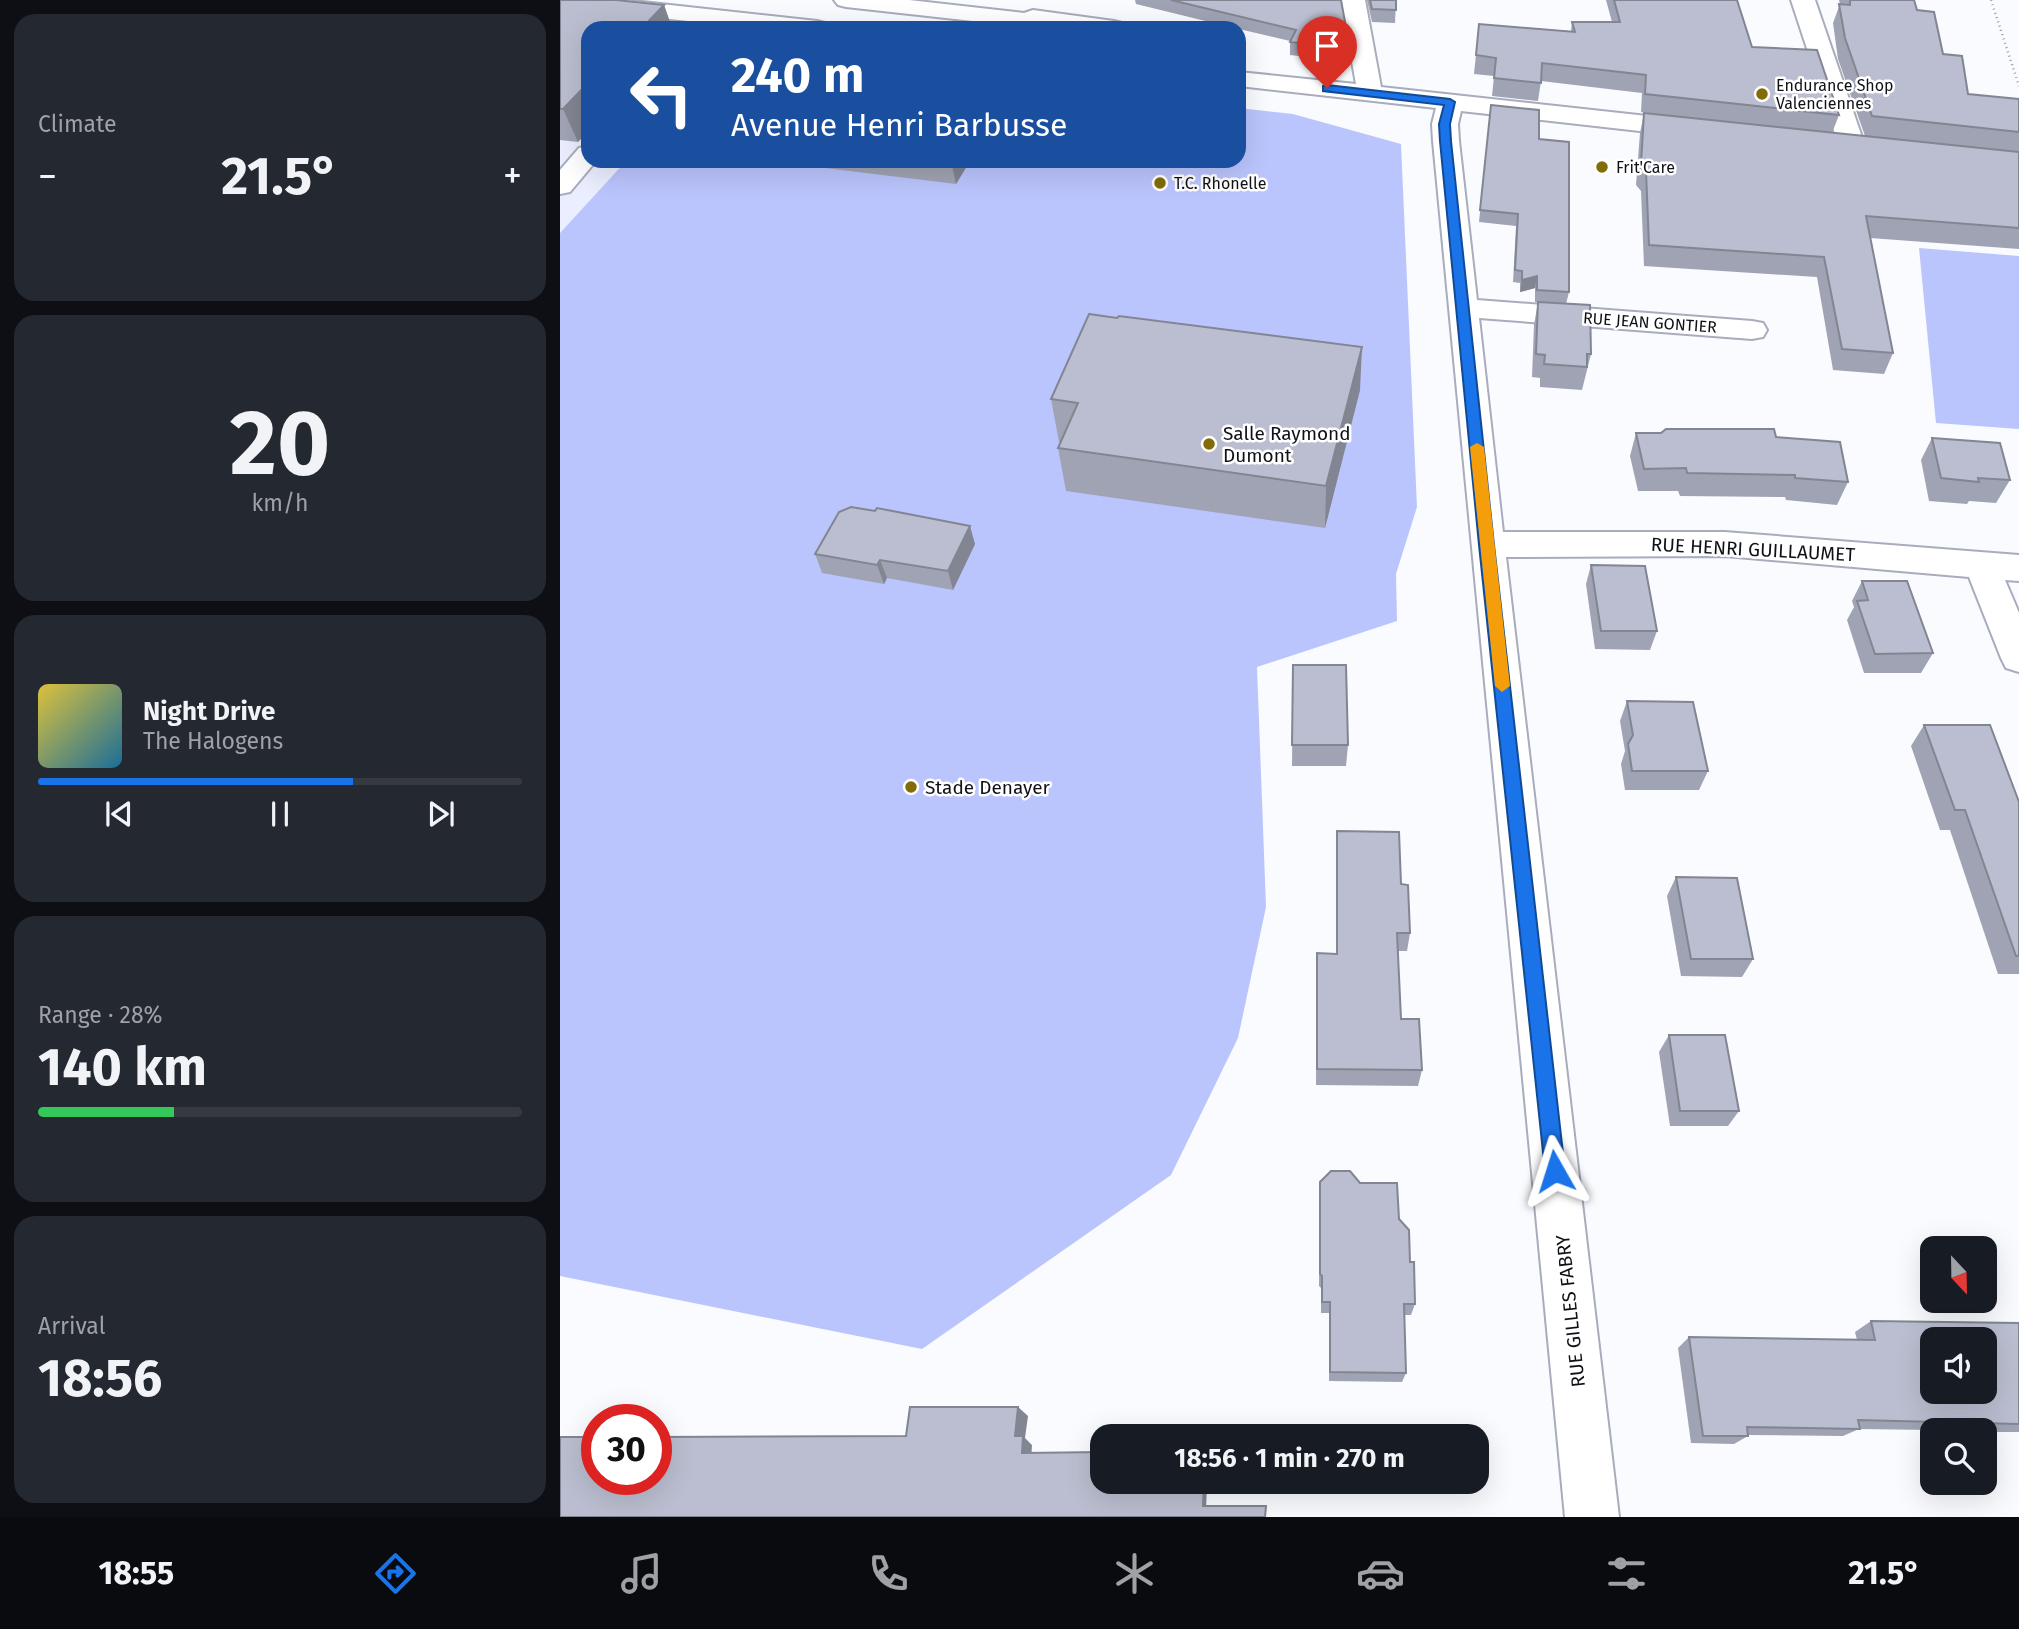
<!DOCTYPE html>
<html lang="en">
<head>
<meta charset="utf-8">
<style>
  :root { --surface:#171b24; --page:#242831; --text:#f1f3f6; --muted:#9ea1a6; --line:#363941; --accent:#1a73e8 }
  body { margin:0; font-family:"Fira Sans",sans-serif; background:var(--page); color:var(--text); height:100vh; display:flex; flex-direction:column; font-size:26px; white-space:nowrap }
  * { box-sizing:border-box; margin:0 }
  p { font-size:23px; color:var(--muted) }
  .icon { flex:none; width:38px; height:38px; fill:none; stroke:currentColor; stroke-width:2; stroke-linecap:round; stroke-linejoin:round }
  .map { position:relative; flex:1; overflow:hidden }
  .panel { display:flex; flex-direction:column; gap:14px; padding:14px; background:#0d0f14; width:560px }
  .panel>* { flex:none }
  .banner { position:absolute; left:21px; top:21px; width:665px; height:147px; border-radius:21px; box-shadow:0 7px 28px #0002; background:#1a4fa0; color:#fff; overflow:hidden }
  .needle { width:46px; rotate:158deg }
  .buttons { position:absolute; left:1360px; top:1236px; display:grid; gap:14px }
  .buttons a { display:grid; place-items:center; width:77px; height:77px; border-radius:14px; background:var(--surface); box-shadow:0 7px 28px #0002; font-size:35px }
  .speed { position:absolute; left:21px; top:1404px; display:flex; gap:14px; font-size:35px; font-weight:700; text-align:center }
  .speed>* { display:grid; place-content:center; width:91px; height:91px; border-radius:50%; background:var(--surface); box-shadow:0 7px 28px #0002; line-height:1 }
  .speed .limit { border:10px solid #d22; background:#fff; color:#111 }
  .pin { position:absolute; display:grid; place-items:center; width:60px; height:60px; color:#fff; margin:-72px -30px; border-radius:50% 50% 50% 0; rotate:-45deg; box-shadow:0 0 7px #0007 }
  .pin .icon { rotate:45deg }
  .me { position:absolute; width:77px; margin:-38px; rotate:354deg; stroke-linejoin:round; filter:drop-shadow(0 0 5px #0008) }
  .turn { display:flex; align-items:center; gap:24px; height:147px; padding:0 35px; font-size:32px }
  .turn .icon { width:91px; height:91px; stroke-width:2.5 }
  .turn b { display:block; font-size:49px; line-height:60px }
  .big { font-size:52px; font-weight:700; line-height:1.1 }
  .panel .tile { flex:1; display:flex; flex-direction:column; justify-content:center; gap:10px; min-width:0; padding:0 24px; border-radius:21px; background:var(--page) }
  .panel .dial { align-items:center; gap:0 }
  .dial b { font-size:91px; line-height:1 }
  .song { display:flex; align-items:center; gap:21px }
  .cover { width:84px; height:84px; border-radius:10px; background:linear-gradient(135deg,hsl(50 70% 55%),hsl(200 70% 35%)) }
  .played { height:7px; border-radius:4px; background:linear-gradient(90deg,var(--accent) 65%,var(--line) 65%) }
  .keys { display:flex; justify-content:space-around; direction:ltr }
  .heat { display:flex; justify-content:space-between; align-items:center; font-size:38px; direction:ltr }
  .charge { height:10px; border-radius:5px; background:linear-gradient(90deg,#34c759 28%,var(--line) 0) }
  .trip { position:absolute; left:530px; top:1424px; width:399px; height:70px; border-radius:21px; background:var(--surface); box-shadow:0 7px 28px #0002; font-weight:700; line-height:70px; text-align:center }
  .tab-bar { display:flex; height:112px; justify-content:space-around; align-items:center; background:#090b0e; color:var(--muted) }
  .tab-bar .icon { width:49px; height:49px }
  .tab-bar .selected { color:var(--accent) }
  .tab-bar b { font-size:32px; color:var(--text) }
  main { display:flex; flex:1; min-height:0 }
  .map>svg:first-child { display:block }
</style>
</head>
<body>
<main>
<section class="panel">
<div class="tile"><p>Climate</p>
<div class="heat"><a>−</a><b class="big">21.5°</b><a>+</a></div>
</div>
<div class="tile dial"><b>20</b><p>km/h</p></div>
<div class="tile">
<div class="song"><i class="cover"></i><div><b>Night Drive</b><p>The Halogens</p></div></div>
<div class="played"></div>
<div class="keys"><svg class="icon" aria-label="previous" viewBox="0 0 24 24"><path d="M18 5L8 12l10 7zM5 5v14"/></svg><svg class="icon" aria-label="pause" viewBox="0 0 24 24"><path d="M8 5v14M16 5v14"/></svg><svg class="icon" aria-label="next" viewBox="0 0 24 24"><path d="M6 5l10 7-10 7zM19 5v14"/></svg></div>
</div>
<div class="tile"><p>Range · 28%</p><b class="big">140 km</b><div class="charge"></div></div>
<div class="tile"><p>Arrival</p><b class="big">18:56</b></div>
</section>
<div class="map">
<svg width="1459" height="1517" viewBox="0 0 1459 1517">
  <rect width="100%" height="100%" fill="#fafbff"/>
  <path fill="#ebeefe" d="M0 27 28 30V161H66L0 233Z"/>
  <g fill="#bac5fd">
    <path d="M679 108 733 114 841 144 857 507 836 574 837 621 697 667 706 907 678 1038 611 1175 362 1349 0 1276V233L66 161H679Z"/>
    <path d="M1359 248 1459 256V429L1376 423Z"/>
  </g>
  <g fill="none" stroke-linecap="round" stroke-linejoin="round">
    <g stroke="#a8acbd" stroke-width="4">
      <g id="minor">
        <path d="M0 0H64L257 21 265 23 269 28H192L0 7Z"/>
        <path d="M274 0H349L464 13 473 10 554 21 562 23 566 28H512L476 24 467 27 286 7 278 5Z"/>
        <path d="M781 0H805L821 87 1133 121 1142 124 1146 129 1142 134 1133 137 901 111 898 124 899 141 917 300 1192 321 1203 323 1207 330 1203 337 1192 339 919 318 943 532H1165L1459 555V581L1445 580 1459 613V672L1446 668 1441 658 1409 577 1165 556 946 557 1059 1517H1005L873 141 872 124 876 108 679 86V72L796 84Z"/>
        <path d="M1231 0H1255L1305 146 1301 152 1292 154 1283 152 1279 146Z"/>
        <path d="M28 146V161H36L10 192 0 194V170L19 148Z"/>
      </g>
    </g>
    <path stroke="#9d9ea2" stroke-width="2.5" stroke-dasharray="1 3.5" stroke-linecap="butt" d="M1431 0 1459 86"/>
    <use href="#minor" fill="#fff" fill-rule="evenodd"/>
  </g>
  <g fill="#a0a3b3">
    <path d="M0 0 104 5 112 28H28L18 142 0 140Z"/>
    <path d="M575 0H781L790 49 789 62 730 55V41L679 29V28H674L576 4Z"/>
    <path d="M807 0H836L835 23 812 22Z"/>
    <path d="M1046 0H1177L1192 47 1279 115 1272 133 1305 136 1278 59 1273 23 1280 4 1279 0H1354L1357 10 1408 94 1459 99V249L1310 238 1333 353 1324 374 1273 370 1257 277 1084 266 1081 191 1076 185 1080 133 1084 113 1132 118 1081 112 1082 93 981 81 978 101 932 96 934 76 914 74 919 24 1011 31 1012 22H1052Z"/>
    <path d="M931 105 979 139 1009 292 1006 304 1031 354 1022 390 980 387V378L972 377 974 325 978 302H975V288L960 292V283L953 282 956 226 919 222Z"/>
    <path d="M208 161H410L396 184Z"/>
    <path d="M800 390 765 528 506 491 498 448 501 443 499 442 491 399Z"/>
    <path d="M1076 433 1216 437 1288 482 1277 505 1226 500 1225 497 1120 496 1118 491H1078L1070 456Z"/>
    <path d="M1372 438 1450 480 1436 503 1409 501 1407 504 1369 501 1361 460Z"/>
    <path d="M415 544 393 590 327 578 324 584 262 573 255 554Z"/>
    <path d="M1031 565 1097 631 1090 650 1035 649 1026 584Z"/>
    <path d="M1302 581 1373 653 1361 673H1304L1287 620 1294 607 1292 601Z"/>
    <path d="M733 665 788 745 786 766H732Z"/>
    <path d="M1067 701 1148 771 1139 790H1065L1061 764 1065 751 1060 721Z"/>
    <path d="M1364 725 1459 802V974H1438L1390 830H1380L1351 746Z"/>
    <path d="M777 831 841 884 850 933 847 951H838L841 1019 862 1070 858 1086 756 1085 757 953 776 954V851Z"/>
    <path d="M1116 877 1193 959 1182 977 1121 976 1107 896Z"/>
    <path d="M1109 1035 1179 1111 1168 1126H1110L1099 1052Z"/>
    <path d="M760 1182 800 1183 839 1219 850 1262 855 1304 851 1315H844L846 1373 842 1382 769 1381V1313H761V1288L759 1286Z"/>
    <path d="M1311 1321 1459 1323V1432H1424V1430H1372L1299 1429 1283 1436 1188 1435V1436L1174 1444 1131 1443 1118 1348 1129 1337 1297 1340 1295 1332Z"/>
  </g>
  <g fill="#828592">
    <path d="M104 5 112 28H82Z"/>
    <path d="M28 83V132L18 142 3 109Z"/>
    <path d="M391 161H410L396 184Z"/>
    <path d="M977 276 975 288 960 292 962 280Z"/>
    <path d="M802 347 800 390 765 528 766 486Z"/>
    <path d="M410 526 415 544 393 590 388 571Z"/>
    <path d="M320 560 327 578 324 584 317 565Z"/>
    <path d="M458 1407 468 1416 465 1438 472 1445 471 1461 462 1453 455 1436Z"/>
    <path d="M644 1482H647L646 1512 643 1506Z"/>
  </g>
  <g fill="#babed0" stroke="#828592" stroke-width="2" fill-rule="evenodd">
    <path d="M0 0H56L104 5 82 28H28V83L3 109H0Z"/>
    <path d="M611 0H781L790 49 730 42 736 30Z"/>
    <path d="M810 0H836V10L812 9Z"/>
    <path d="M1054 0H1177L1192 47 1257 50 1279 115 1085 94 1086 75 982 63 981 83 934 78 936 58 916 55 919 24 1015 32 1012 22H1060Z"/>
    <path d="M1290 0H1354L1357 10 1374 12 1383 54 1402 56 1408 94 1459 99V132L1312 116 1285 38 1279 4 1290 5Z"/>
    <path d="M931 105 979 110V139L1009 142V292L977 290V276L962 280V271L955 270 958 214 920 210Z"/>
    <path d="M1084 113 1459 152V228L1306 216 1333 353 1282 349 1264 257 1089 245 1086 171 1081 164Z"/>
    <path d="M978 302 1030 305 1031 354H1027V367L984 364 985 355 976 354Z"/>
    <path d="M529 314 557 318 559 316 802 347 766 486 498 448 518 403 491 399Z"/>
    <path d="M1106 429H1214L1216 437 1280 442 1288 482 1235 478V475L1127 473 1126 468 1084 469 1076 433H1101Z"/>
    <path d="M1372 438 1440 443 1450 480 1418 478 1419 482 1381 478Z"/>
    <path d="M291 507 315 511 317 508 410 526 388 571 320 560 317 565 255 554 279 512Z"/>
    <path d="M1031 565 1085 566 1097 631H1041Z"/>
    <path d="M1302 581H1347L1373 653 1315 654 1297 601 1308 600Z"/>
    <path d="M733 665H786L788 745H732Z"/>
    <path d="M1067 701 1133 702 1148 771H1072L1068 744 1073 735Z"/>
    <path d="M1364 725H1430L1459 802V956H1456L1405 810H1395Z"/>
    <path d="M777 831 839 832 841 884 848 885 850 933H837L841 1019H859L862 1070 757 1069V953L777 954Z"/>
    <path d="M1116 877 1177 878 1193 959H1131Z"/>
    <path d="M1109 1035H1165L1179 1111H1120Z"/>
    <path d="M771 1171H790L800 1183H837L839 1219 849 1230 850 1262H854L855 1304H844L846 1373 770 1372V1302H762V1276L760 1274V1182Z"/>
    <path d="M1311 1321 1459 1323V1424L1298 1420 1300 1429 1187 1427 1188 1436H1143L1129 1337 1315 1340ZM1372 1339H1424V1391H1372Z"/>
    <path d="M350 1407H458L455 1436H463L462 1453 542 1452V1482H644L643 1506H706L705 1517H0V1437H37V1479H96V1437L346 1436Z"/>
  </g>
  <path fill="#1a73e8" stroke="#114b97" stroke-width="2" d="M767 85 890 99 895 102 890 124 891 141 934 545 1005 1171 1002 1178 995 1181 988 1178 985 1171 919 545 880 141 879 124 884 105 763 91V86Z"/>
  <path fill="#f59e0b" d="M917 443 924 447 950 686 942 692 935 686 910 447Z"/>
  <g fill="#816c08" stroke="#fff" stroke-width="2.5">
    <circle cx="1202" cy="94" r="7"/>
    <circle cx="1042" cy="167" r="7"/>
    <circle cx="600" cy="183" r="7"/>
    <circle cx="649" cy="444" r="7"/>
    <circle cx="351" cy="787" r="7"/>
  </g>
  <g text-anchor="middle" stroke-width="5" stroke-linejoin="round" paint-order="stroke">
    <g font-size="16" fill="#101117" stroke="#fff" text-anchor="start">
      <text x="1216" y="91">Endurance Shop<tspan x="1216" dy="18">Valenciennes</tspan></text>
      <text x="1056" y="173">Frit'Care</text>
      <text x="614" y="189">T.C. Rhonelle</text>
    </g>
    <g font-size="16" fill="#101117" stroke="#fff">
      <text transform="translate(1090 322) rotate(4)" y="6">RUE JEAN GONTIER</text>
    </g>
    <g font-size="19" fill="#101117" stroke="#fff" text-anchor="start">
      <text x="663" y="440">Salle Raymond<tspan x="663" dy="22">Dumont</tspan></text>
      <text x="365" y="794">Stade Denayer</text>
    </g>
    <g font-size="19" fill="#101117" stroke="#fff">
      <text transform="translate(1193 549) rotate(3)" y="7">RUE HENRI GUILLAUMET</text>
      <text transform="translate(1010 1311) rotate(-96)" y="7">RUE GILLES FABRY</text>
    </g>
  </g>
</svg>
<div class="buttons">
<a><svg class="needle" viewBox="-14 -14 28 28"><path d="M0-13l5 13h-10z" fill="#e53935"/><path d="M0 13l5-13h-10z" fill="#9ea1a6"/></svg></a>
<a><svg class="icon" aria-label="sound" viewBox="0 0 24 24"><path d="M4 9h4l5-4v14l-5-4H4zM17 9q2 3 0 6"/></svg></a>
<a><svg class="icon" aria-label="search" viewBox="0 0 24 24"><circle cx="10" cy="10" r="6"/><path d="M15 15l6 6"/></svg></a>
</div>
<div class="speed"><div class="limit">30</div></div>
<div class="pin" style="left:767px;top:88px;background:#d93025"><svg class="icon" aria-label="arrive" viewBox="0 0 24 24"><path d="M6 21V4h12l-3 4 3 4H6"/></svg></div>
<svg class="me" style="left:995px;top:1171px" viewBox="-20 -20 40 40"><path d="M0-17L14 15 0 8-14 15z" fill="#1a73e8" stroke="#fff" stroke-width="4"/></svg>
<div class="trip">18:56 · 1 min · 270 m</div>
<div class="banner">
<div class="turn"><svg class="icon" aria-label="left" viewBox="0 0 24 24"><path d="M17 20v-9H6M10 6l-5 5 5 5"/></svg><div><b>240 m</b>Avenue Henri Barbusse</div></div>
</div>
</div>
</main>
<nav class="tab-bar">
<b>18:55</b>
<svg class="icon selected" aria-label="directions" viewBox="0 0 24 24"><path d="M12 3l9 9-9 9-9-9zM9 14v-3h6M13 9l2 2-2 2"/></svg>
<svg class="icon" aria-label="music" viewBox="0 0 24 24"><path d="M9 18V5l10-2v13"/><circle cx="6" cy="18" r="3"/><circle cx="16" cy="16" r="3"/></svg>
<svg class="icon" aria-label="phone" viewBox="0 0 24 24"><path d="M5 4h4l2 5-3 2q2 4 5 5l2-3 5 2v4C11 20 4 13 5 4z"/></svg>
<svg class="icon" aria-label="climate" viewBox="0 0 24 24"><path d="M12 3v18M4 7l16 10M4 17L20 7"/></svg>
<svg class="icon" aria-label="car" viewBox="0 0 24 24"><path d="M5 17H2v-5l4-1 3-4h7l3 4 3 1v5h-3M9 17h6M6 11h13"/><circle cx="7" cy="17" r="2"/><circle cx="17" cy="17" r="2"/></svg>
<svg class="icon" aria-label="filters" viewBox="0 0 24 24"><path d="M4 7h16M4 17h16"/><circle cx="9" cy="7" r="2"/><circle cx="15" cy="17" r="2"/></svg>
<b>21.5°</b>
</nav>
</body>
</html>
